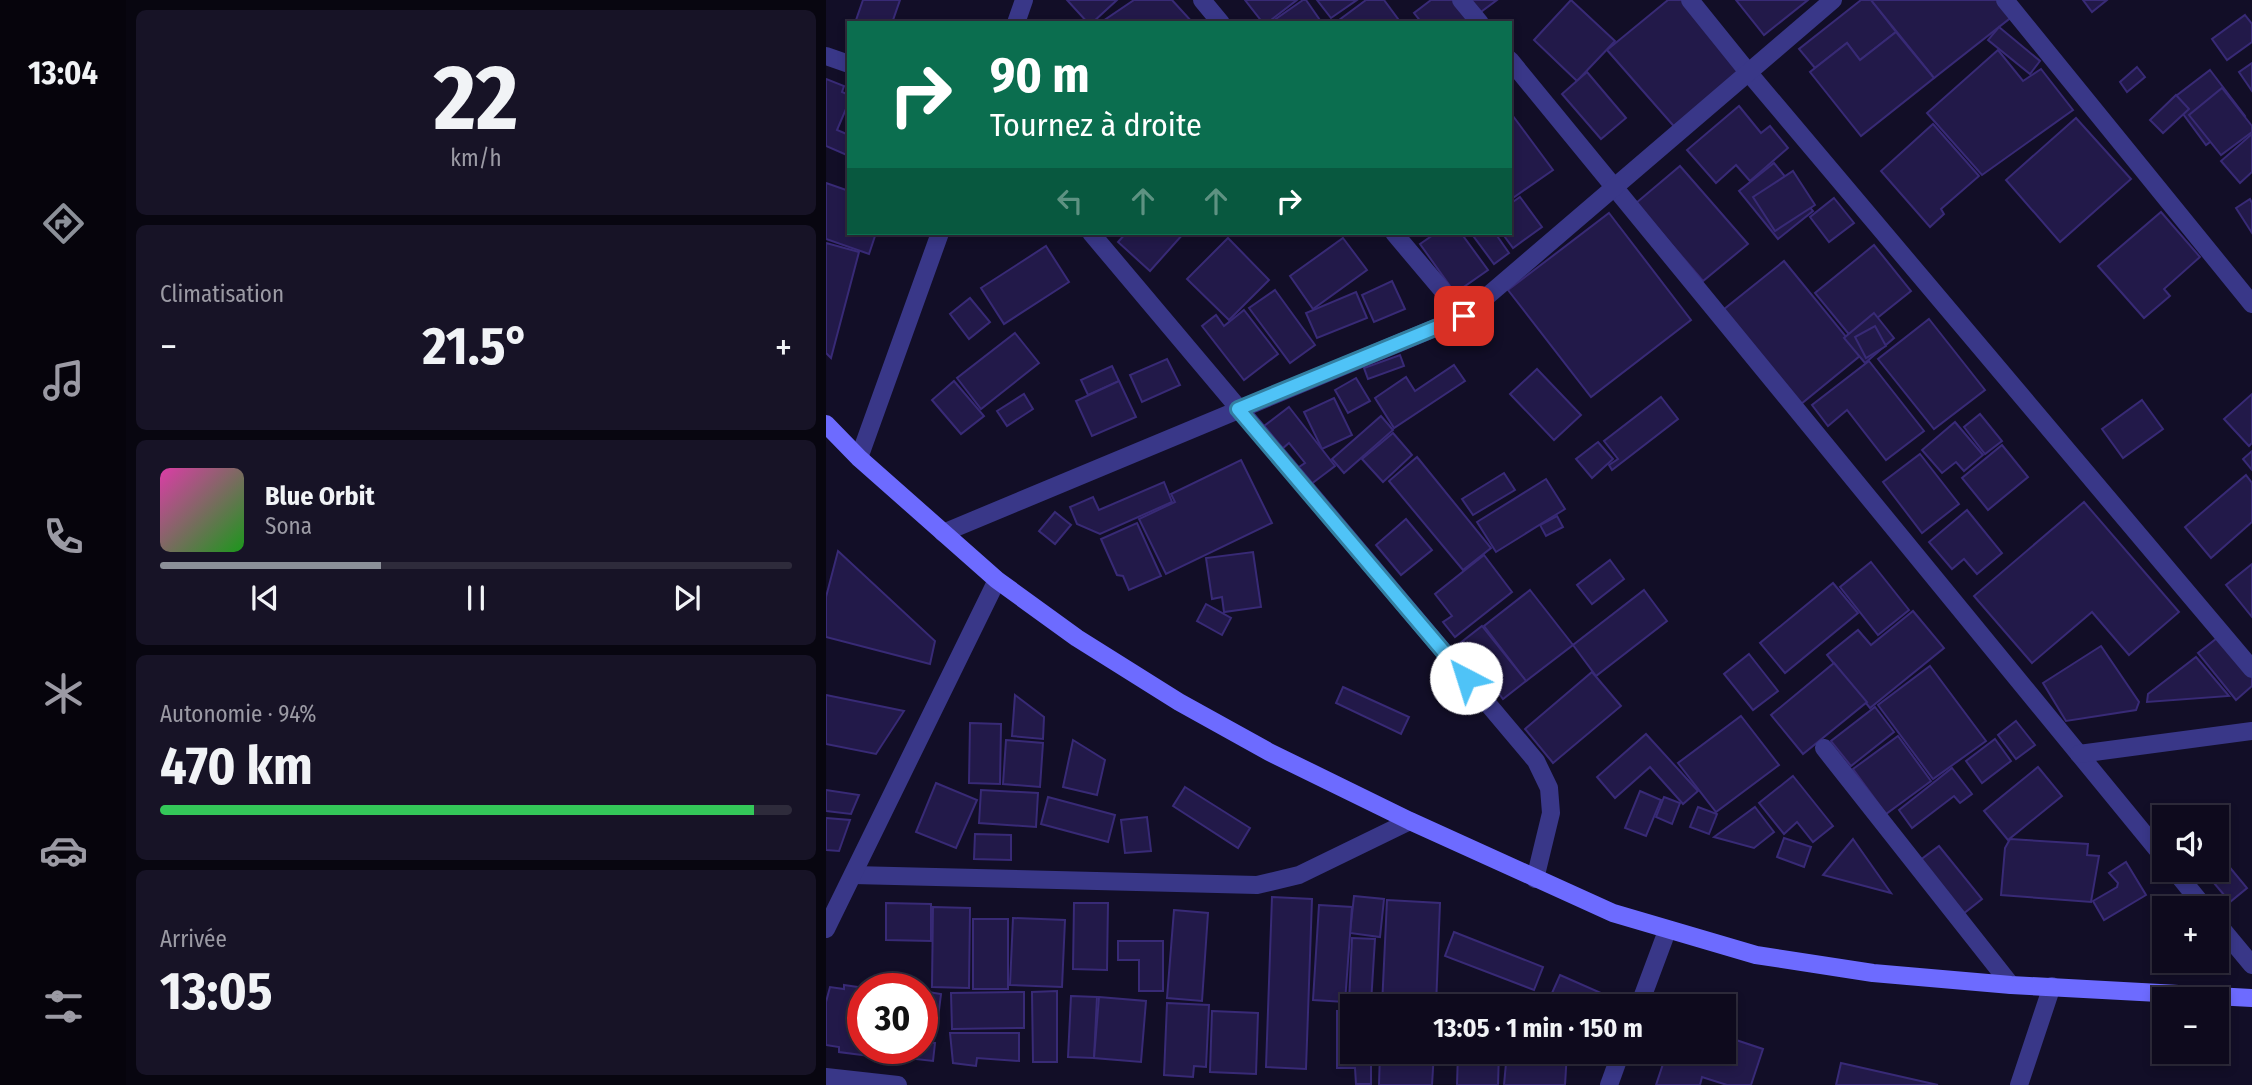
<!DOCTYPE html>
<html lang="fr">
<head>
<meta charset="utf-8">
<style>
  :root { --surface:#0e0a1d; --page:#171326; --text:#f1f3f6; --muted:#9b9aa4; --line:#2e2b3b; --accent:#8c9099 }
  body { margin:0; font-family:"Fira Sans Condensed",sans-serif; background:var(--page); color:var(--text); height:100vh; display:flex; flex-direction:column; font-size:26px; white-space:nowrap }
  * { box-sizing:border-box; margin:0 }
  p { font-size:23px; color:var(--muted) }
  .icon { flex:none; width:38px; height:38px; fill:none; stroke:currentColor; stroke-width:2; stroke-linecap:round; stroke-linejoin:round }
  .map { position:relative; flex:1; overflow:hidden }
  .sheet { display:flex; flex-direction:column; gap:10px; padding:10px; background:#080610; width:700px }
  .sheet>* { flex:none }
  .hud { position:absolute; left:21px; top:21px; width:665px; height:214px; border-radius:0px; box-shadow:0 4px 10px #0003,0 0 0 2px var(--line); background:#0b6e4f; color:#fff; overflow:hidden }
  .fabs { position:absolute; left:1326px; top:805px; display:grid; gap:14px }
  .fabs a { display:grid; place-items:center; width:77px; height:77px; border-radius:0px; background:var(--surface); box-shadow:0 4px 10px #0003,0 0 0 2px var(--line); font-size:35px }
  .speed { position:absolute; left:21px; top:973px; display:flex; gap:14px; font-size:35px; font-weight:700; text-align:center }
  .speed>* { display:grid; place-content:center; width:91px; height:91px; border-radius:50%; background:var(--surface); box-shadow:0 4px 10px #0003,0 0 0 2px var(--line); line-height:1 }
  .speed .limit { border:10px solid #d22; background:#fff; color:#111 }
  .pin { position:absolute; display:grid; place-items:center; width:60px; height:60px; color:#fff; margin:-30px; border-radius:14px; box-shadow:0 4px 10px #0006 }
  .me { position:absolute; width:77px; margin:-38px; rotate:320deg; stroke-linejoin:round; filter:drop-shadow(0 0 5px #0008) }
  .turn { display:flex; align-items:center; gap:24px; height:147px; padding:0 28px; font-size:32px }
  .turn .icon { width:91px; height:91px; stroke-width:2.5 }
  .turn b { display:block; font-size:49px; line-height:60px }
  .lanes { display:flex; align-items:center; height:66px; padding:0 28px; background:#0003; justify-content:center; gap:35px; direction:ltr }
  .lanes .off { opacity:.35 }
  .big { font-size:52px; font-weight:700; line-height:1.1 }
  .sheet .tile { flex:1; display:flex; flex-direction:column; justify-content:center; gap:10px; min-width:0; padding:0 24px; border-radius:10px; background:var(--page) }
  .sheet .dial { align-items:center; gap:0 }
  .dial b { font-size:91px; line-height:1 }
  .song { display:flex; align-items:center; gap:21px }
  .cover { width:84px; height:84px; border-radius:10px; background:linear-gradient(135deg,hsl(320 70% 55%),hsl(120 70% 35%)) }
  .played { height:7px; border-radius:4px; background:linear-gradient(90deg,var(--accent) 35%,var(--line) 35%) }
  .keys { display:flex; justify-content:space-around; direction:ltr }
  .heat { display:flex; justify-content:space-between; align-items:center; font-size:38px; direction:ltr }
  .charge { height:10px; border-radius:5px; background:linear-gradient(90deg,#34c759 94%,var(--line) 0) }
  .trip { position:absolute; left:514px; top:994px; width:396px; height:70px; border-radius:0px; background:var(--surface); box-shadow:0 4px 10px #0003,0 0 0 2px var(--line); font-weight:700; line-height:70px; text-align:center }
  main { display:flex; flex:1; min-height:0 }
  .menu { display:flex; flex-direction:column; width:126px; justify-content:space-around; align-items:center; background:#06040c; color:var(--muted) }
  .menu .icon { width:49px; height:49px }
  .menu .active { color:var(--accent) }
  .menu b { font-size:32px; color:var(--text) }
  .map>svg:first-child { display:block }
</style>
</head>
<body>
<main>
<nav class="menu">
<b>13:04</b>
<svg class="icon active" aria-label="directions" viewBox="0 0 24 24"><path d="M12 3l9 9-9 9-9-9zM9 14v-3h6M13 9l2 2-2 2"/></svg>
<svg class="icon" aria-label="music" viewBox="0 0 24 24"><path d="M9 18V5l10-2v13"/><circle cx="6" cy="18" r="3"/><circle cx="16" cy="16" r="3"/></svg>
<svg class="icon" aria-label="phone" viewBox="0 0 24 24"><path d="M5 4h4l2 5-3 2q2 4 5 5l2-3 5 2v4C11 20 4 13 5 4z"/></svg>
<svg class="icon" aria-label="climate" viewBox="0 0 24 24"><path d="M12 3v18M4 7l16 10M4 17L20 7"/></svg>
<svg class="icon" aria-label="car" viewBox="0 0 24 24"><path d="M5 17H2v-5l4-1 3-4h7l3 4 3 1v5h-3M9 17h6M6 11h13"/><circle cx="7" cy="17" r="2"/><circle cx="17" cy="17" r="2"/></svg>
<svg class="icon" aria-label="filters" viewBox="0 0 24 24"><path d="M4 7h16M4 17h16"/><circle cx="9" cy="7" r="2"/><circle cx="15" cy="17" r="2"/></svg>
</nav>
<section class="sheet">
<div class="tile dial"><b>22</b><p>km/h</p></div>
<div class="tile"><p>Climatisation</p>
<div class="heat"><a>−</a><b class="big">21.5°</b><a>+</a></div>
</div>
<div class="tile">
<div class="song"><i class="cover"></i><div><b>Blue Orbit</b><p>Sona</p></div></div>
<div class="played"></div>
<div class="keys"><svg class="icon" aria-label="previous" viewBox="0 0 24 24"><path d="M18 5L8 12l10 7zM5 5v14"/></svg><svg class="icon" aria-label="pause" viewBox="0 0 24 24"><path d="M8 5v14M16 5v14"/></svg><svg class="icon" aria-label="next" viewBox="0 0 24 24"><path d="M6 5l10 7-10 7zM19 5v14"/></svg></div>
</div>
<div class="tile"><p>Autonomie · 94%</p><b class="big">470 km</b><div class="charge"></div></div>
<div class="tile"><p>Arrivée</p><b class="big">13:05</b></div>
</section>
<div class="map">
<svg width="1426" height="1085" viewBox="0 0 1426 1085">
  <rect width="100%" height="100%" fill="#120e27"/>
  <g fill="#221949" stroke="#382a76" stroke-width="2">
    <path d="M37 0H74L66 23H29Z"/>
    <path d="M241 0H291L266 23H262Z"/>
    <path d="M308 0H346L367 23H274Z"/>
    <path d="M419 0H471L441 23H437Z"/>
    <path d="M477 0H480L496 23H444Z"/>
    <path d="M491 0H531L505 18Z"/>
    <path d="M540 0H558L575 23H509Z"/>
    <path d="M605 0H671L640 23H596L588 13Z"/>
    <path d="M745 0 789 41 751 81 708 40Z"/>
    <path d="M842 0H864L922 72 853 132 781 50Z"/>
    <path d="M910 0H982L938 35Z"/>
    <path d="M1035 0H1045L1070 32 1034 60 1021 43 989 68 973 49Z"/>
    <path d="M1045 0H1182L1192 12 1108 78Z"/>
    <path d="M1257 0H1281L1266 12Z"/>
    <path d="M1419 15 1426 24V42L1401 60 1386 39Z"/>
    <path d="M1173 27 1214 61 1204 74 1162 40Z"/>
    <path d="M1070 32 1108 78 1035 136 984 72 1021 43 1034 60Z"/>
    <path d="M1172 50 1197 81 1215 69 1247 110 1156 175 1101 113Z"/>
    <path d="M1426 63V91L1413 72Z"/>
    <path d="M1311 67 1319 77 1301 92 1294 82Z"/>
    <path d="M1384 70 1419 116 1380 145 1346 99Z"/>
    <path d="M761 72 800 118 775 139 736 94Z"/>
    <path d="M0 79 18 86 16 92 23 95V102L11 130 23 135V156L0 146Z"/>
    <path d="M1396 88 1426 126V132L1395 155 1363 115Z"/>
    <path d="M1350 95 1363 109 1337 133 1324 120Z"/>
    <path d="M913 106 935 133 944 126 962 148 924 181 910 165 890 183 861 150Z"/>
    <path d="M684 112 727 170 684 200Z"/>
    <path d="M1250 118 1305 179 1234 242 1180 180Z"/>
    <path d="M1107 124 1153 176 1115 209 1118 214 1104 227 1055 171Z"/>
    <path d="M1426 134V172L1414 183 1395 161Z"/>
    <path d="M948 163 987 211 952 239 913 191Z"/>
    <path d="M854 166 922 244 877 281 810 203Z"/>
    <path d="M967 171 989 205 949 231 927 197Z"/>
    <path d="M0 183 23 191V233H50L43 254 0 239Z"/>
    <path d="M694 197 716 227 687 248 676 233H684V204Z"/>
    <path d="M1008 198 1028 223 1003 242 984 217Z"/>
    <path d="M1424 199 1426 203V233L1410 208Z"/>
    <path d="M1335 212 1374 257 1338 289 1344 296 1318 318 1272 266Z"/>
    <path d="M783 213 865 320 765 397 682 290Z"/>
    <path d="M300 233H358L324 271 292 242Z"/>
    <path d="M610 233H635L662 270 629 293 594 244Z"/>
    <path d="M645 233H669L683 253 668 264Z"/>
    <path d="M402 238 443 280 403 320 361 279Z"/>
    <path d="M517 238 541 270 487 309 464 276Z"/>
    <path d="M0 243 33 252 5 358 0 353Z"/>
    <path d="M1048 245 1085 291 1026 338 989 293Z"/>
    <path d="M220 246 243 282 178 324 155 288Z"/>
    <path d="M958 261 1035 355 975 404 897 310Z"/>
    <path d="M566 281 579 309 548 322 536 295Z"/>
    <path d="M449 290 489 345 464 363 423 308Z"/>
    <path d="M530 292 541 318 491 338 480 313Z"/>
    <path d="M144 298 164 322 143 339 124 314Z"/>
    <path d="M418 310 452 354 418 380 376 326 390 315 398 326Z"/>
    <path d="M1048 313 1068 338 1039 363 1018 338Z"/>
    <path d="M1103 319 1159 390 1108 429 1052 359Z"/>
    <path d="M1049 326 1060 346 1040 358 1029 337Z"/>
    <path d="M189 333 213 363 155 409 131 378Z"/>
    <path d="M574 355 578 366 542 379 538 368Z"/>
    <path d="M341 359 354 385 316 402 304 375Z"/>
    <path d="M1043 361 1098 431 1060 460 1021 410 1002 426 986 405Z"/>
    <path d="M628 365 639 381 568 428 549 398 580 377 589 391Z"/>
    <path d="M286 366 293 381 262 395 255 380Z"/>
    <path d="M711 369 755 415 728 440 684 394Z"/>
    <path d="M530 378 544 401 522 413 509 390Z"/>
    <path d="M128 381 158 416 135 434 106 400Z"/>
    <path d="M293 381 310 417 266 436 250 401Z"/>
    <path d="M198 394 207 409 181 426 171 411Z"/>
    <path d="M1426 394V443L1423 446 1398 419Z"/>
    <path d="M835 397 852 419 786 470 783 465 792 459 778 441Z"/>
    <path d="M508 398 526 435 496 449 478 412Z"/>
    <path d="M1316 400 1337 429 1297 458 1276 429Z"/>
    <path d="M463 407 509 466 484 485 470 469 479 463 463 443 456 449 438 426Z"/>
    <path d="M1154 414 1176 441 1159 454 1138 427Z"/>
    <path d="M555 416 567 430 518 473 506 459Z"/>
    <path d="M1129 422 1157 455 1138 471 1130 462 1116 473 1096 450Z"/>
    <path d="M567 433 586 455 557 482 536 459Z"/>
    <path d="M772 442 787 459 766 478 750 459Z"/>
    <path d="M1176 445 1202 477 1162 510 1136 478Z"/>
    <path d="M1426 451V470L1417 459Z"/>
    <path d="M1094 454 1133 504 1096 533 1057 482Z"/>
    <path d="M591 457 665 548 637 570 563 481Z"/>
    <path d="M415 460 446 523 340 574 313 519 349 502 345 494Z"/>
    <path d="M678 473 689 490 647 515 636 499Z"/>
    <path d="M1420 475 1426 483V522L1385 558 1359 527Z"/>
    <path d="M720 479 739 509 670 552 651 522Z"/>
    <path d="M338 482 346 502 274 534 251 524 244 507 267 497 273 510Z"/>
    <path d="M1258 502 1353 612 1303 655 1266 612 1206 663 1148 596Z"/>
    <path d="M1141 510 1176 553 1151 574 1138 559 1126 569 1103 542Z"/>
    <path d="M229 512 245 525 229 544 213 531Z"/>
    <path d="M731 516 737 527 720 536 714 525Z"/>
    <path d="M580 519 606 550 575 575 550 545Z"/>
    <path d="M311 523 335 576 303 590 297 576 291 575 275 539Z"/>
    <path d="M12 551 109 641 104 664 0 637V597Z"/>
    <path d="M427 552 435 607 398 612 396 597 386 599 380 558Z"/>
    <path d="M658 555 686 592 629 637 617 622 626 616 609 594Z"/>
    <path d="M784 560 798 579 766 604 751 585Z"/>
    <path d="M1045 562 1083 610 1052 635 1014 587Z"/>
    <path d="M1426 564V617L1400 585Z"/>
    <path d="M1007 583 1032 613 959 673 934 643Z"/>
    <path d="M704 590 747 645 700 681 658 626Z"/>
    <path d="M818 590 841 621 770 676 747 645Z"/>
    <path d="M380 604 405 618 396 635 371 621Z"/>
    <path d="M1087 611 1118 648 1044 708 1001 655 1032 630 1045 645Z"/>
    <path d="M656 626 700 681 677 699 665 683 659 686 653 684 643 672 646 659 633 644Z"/>
    <path d="M1395 635 1426 672V686L1410 700 1372 653Z"/>
    <path d="M1275 646 1313 702 1310 710 1240 721 1217 683Z"/>
    <path d="M923 654 952 691 927 710 898 674Z"/>
    <path d="M1370 657 1403 696 1321 702 1322 694Z"/>
    <path d="M1008 663 1041 702 977 754 945 715Z"/>
    <path d="M1104 666 1160 741 1107 779 1052 705Z"/>
    <path d="M766 672 795 706 727 763 699 729Z"/>
    <path d="M517 687 583 717 575 734 510 703Z"/>
    <path d="M0 695 78 711 50 754 0 744Z"/>
    <path d="M189 695 218 717 217 739 186 736Z"/>
    <path d="M1049 707 1068 732 1025 766 1005 741Z"/>
    <path d="M915 716 953 765 890 812 852 763Z"/>
    <path d="M1190 721 1209 745 1190 759 1172 735Z"/>
    <path d="M144 723 175 724 174 784 143 783Z"/>
    <path d="M820 734 872 791 857 804 824 767 789 798 771 777Z"/>
    <path d="M1072 736 1105 781 1060 814 1027 769Z"/>
    <path d="M1169 739 1185 761 1156 783 1140 761Z"/>
    <path d="M180 740 217 743 214 787 177 784Z"/>
    <path d="M247 740 279 760 271 795 237 787Z"/>
    <path d="M1212 767 1236 796 1182 840 1158 811Z"/>
    <path d="M1126 768 1146 794 1134 803 1128 796 1086 828 1073 810Z"/>
    <path d="M967 776 1007 826 987 842 971 822 958 834 933 803Z"/>
    <path d="M110 783 151 800 130 848 90 832Z"/>
    <path d="M359 787 424 828 412 848 347 806Z"/>
    <path d="M0 790 33 795 25 814 0 811Z"/>
    <path d="M155 790 212 793 210 827 153 823Z"/>
    <path d="M814 791 835 800 820 836 799 828Z"/>
    <path d="M222 797 289 815 282 842 215 824Z"/>
    <path d="M838 797 854 803 846 824 830 817Z"/>
    <path d="M872 807 891 814 883 834 864 827Z"/>
    <path d="M929 807 948 832 928 848 888 837Z"/>
    <path d="M321 817 325 851 299 853 295 820Z"/>
    <path d="M0 818 24 820 13 851 0 850Z"/>
    <path d="M149 834 185 835V860L148 859Z"/>
    <path d="M958 838 985 847 978 867 951 857Z"/>
    <path d="M1027 839 1065 893 997 875Z"/>
    <path d="M1184 839 1262 844 1261 855 1273 856 1265 902 1175 895 1179 848Z"/>
    <path d="M1113 846 1156 899 1137 914 1093 861Z"/>
    <path d="M1391 852 1421 888 1404 902 1377 870H1391Z"/>
    <path d="M1300 862 1320 895 1278 920 1267 901 1291 887 1292 883 1283 873Z"/>
    <path d="M528 896 558 899 554 937 524 933Z"/>
    <path d="M446 897 486 899 480 1069 440 1067Z"/>
    <path d="M561 900 614 903 610 1006H556Z"/>
    <path d="M60 903 105 904V941L60 940Z"/>
    <path d="M248 903H282L281 970 247 969Z"/>
    <path d="M493 905 526 907 519 1002 487 1000Z"/>
    <path d="M107 907 144 908 143 988 106 987Z"/>
    <path d="M348 910 382 913 376 1001 341 998Z"/>
    <path d="M187 918 239 920 236 987 184 985Z"/>
    <rect x="147" y="919" width="35" height="70"/>
    <path d="M628 932 717 967 708 990 619 956Z"/>
    <path d="M526 938 549 939 545 1003 523 1002Z"/>
    <path d="M292 941H337V991H313V960H292Z"/>
    <path d="M734 975 775 993 769 1006H756L726 993Z"/>
    <path d="M18 985 46 989H37V1048H52L51 1057 13 1052V1047L0 1045V1002L4 987 18 989Z"/>
    <path d="M96 991 115 994 111 1026 96 1024Z"/>
    <path d="M231 991V1062H207L206 992Z"/>
    <path d="M198 992V1028L126 1029 125 993Z"/>
    <path d="M245 996 271 997 268 1058 242 1057Z"/>
    <path d="M273 997 320 1001 315 1062 268 1058Z"/>
    <path d="M341 1003 383 1005 380 1067 368 1066 367 1077 338 1075Z"/>
    <path d="M386 1011 432 1013 430 1074 384 1072Z"/>
    <path d="M511 1011H527V1052H545V1084H530L529 1068H511Z"/>
    <path d="M124 1033H193V1061L151 1058 150 1066 127 1063Z"/>
    <path d="M898 1036 937 1049 925 1085H901L876 1077 874 1085H830L841 1052H898Z"/>
    <path d="M96 1042 109 1043 107 1061 55 1055 56 1048H96Z"/>
    <path d="M554 1052H608L606 1085H553Z"/>
    <path d="M632 1052H673L672 1085H631Z"/>
    <path d="M681 1052H741L739 1085H678Z"/>
    <path d="M1015 1063 1112 1085H1010Z"/>
  </g>
  <g fill="none" stroke-linecap="round" stroke-linejoin="round">
    <g stroke="#393788" stroke-width="18">
      <path d="M376 0 395 23"/>
      <path d="M635 0 654 23"/>
      <path d="M864 0 922 72 1426 669"/>
      <path d="M1179 0 1426 304"/>
      <path d="M190 23 198 0"/>
      <path d="M0 56 23 64"/>
      <path d="M684 60 1339 859"/>
      <path d="M265 233 710 761 723 788 725 813 709 879"/>
      <path d="M568 233 638 316"/>
      <path d="M33 458 114 233"/>
      <path d="M117 533 638 316 1007 0"/>
      <path d="M998 748 1185 985"/>
      <path d="M1253 754 1426 731"/>
      <path d="M1348 870 1379 908"/>
      <path d="M27 875 431 885 473 875 584 821"/>
      <path d="M1391 923 1426 965"/>
      <path d="M0 929 171 580"/>
      <path d="M813 1006 841 931"/>
      <path d="M0 1077 72 1085"/>
      <path d="M783 1085 795 1052"/>
      <path d="M1193 1085 1226 986"/>
    </g>
    <path stroke="#6d6bff" stroke-width="18" d="M0 424 33 458 171 580 251 638 353 702 443 752 584 821 787 913 930 955 1047 973 1185 985 1426 998"/>
  </g>
  <g fill="none" stroke-linecap="round" stroke-linejoin="round">
    <g stroke="#337fa1" stroke-width="18">
      <path id="route" d="M638 316 412 409 640 678"/>
    </g>
    <use href="#route" stroke="#4fc3f7" stroke-width="12"/>
  </g>
</svg>
<div class="fabs">
<a><svg class="icon" aria-label="sound" viewBox="0 0 24 24"><path d="M4 9h4l5-4v14l-5-4H4zM17 9q2 3 0 6"/></svg></a>
<a>+</a>
<a>−</a>
</div>
<div class="speed"><div class="limit">30</div></div>
<div class="pin" style="left:638px;top:316px;background:#d93025"><svg class="icon" aria-label="arrive" viewBox="0 0 24 24"><path d="M6 21V4h12l-3 4 3 4H6"/></svg></div>
<svg class="me" style="left:640px;top:678px" viewBox="-20 -20 40 40"><circle r="19" fill="#fff"/><path d="M0-13L10 11 0 6-10 11z" fill="#4fc3f7"/></svg>
<div class="trip">13:05 · 1 min · 150 m</div>
<div class="hud">
<div class="turn"><svg class="icon" aria-label="right" viewBox="0 0 24 24"><path d="M7 20v-9h11M14 6l5 5-5 5"/></svg><div><b>90 m</b>Tournez à droite</div></div>
<div class="lanes"><svg class="icon off" aria-label="left" viewBox="0 0 24 24"><path d="M17 20v-9H6M10 6l-5 5 5 5"/></svg><svg class="icon off" aria-label="ahead" viewBox="0 0 24 24"><path d="M12 20V5M6 11l6-6 6 6"/></svg><svg class="icon off" aria-label="ahead" viewBox="0 0 24 24"><path d="M12 20V5M6 11l6-6 6 6"/></svg><svg class="icon" aria-label="right" viewBox="0 0 24 24"><path d="M7 20v-9h11M14 6l5 5-5 5"/></svg></div>
</div>
</div>
</main>
</body>
</html>
